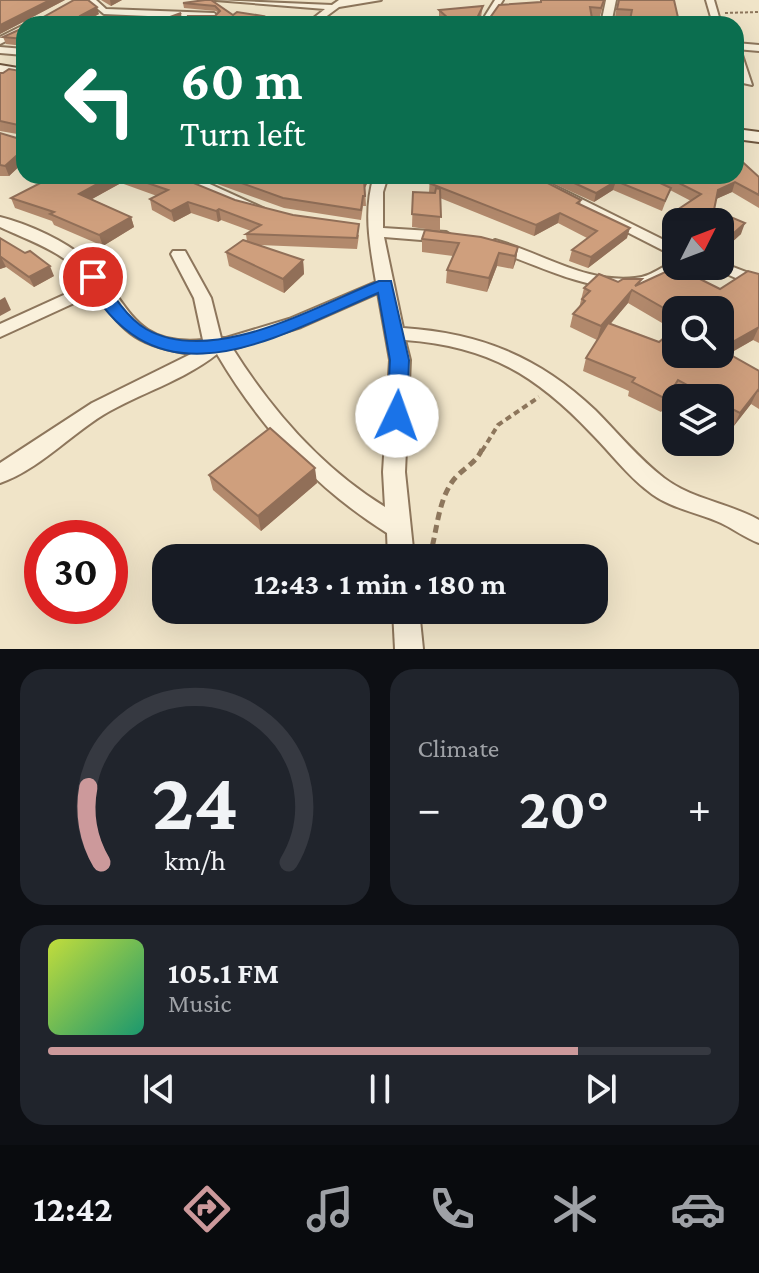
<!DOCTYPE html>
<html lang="en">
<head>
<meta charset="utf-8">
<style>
  :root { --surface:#171b24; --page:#20242c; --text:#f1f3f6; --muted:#9ea1a6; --line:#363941; --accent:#cc999b }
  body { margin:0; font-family:"Crimson Pro",serif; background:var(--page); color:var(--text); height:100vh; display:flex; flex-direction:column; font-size:30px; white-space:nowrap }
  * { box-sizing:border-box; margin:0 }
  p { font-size:26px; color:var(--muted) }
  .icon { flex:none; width:44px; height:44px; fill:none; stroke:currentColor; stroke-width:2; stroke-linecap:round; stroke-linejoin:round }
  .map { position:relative; height:649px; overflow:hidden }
  .sheet { display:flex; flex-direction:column; gap:20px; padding:20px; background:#0d0f14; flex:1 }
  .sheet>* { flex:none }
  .top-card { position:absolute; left:16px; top:16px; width:728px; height:168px; border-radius:24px; box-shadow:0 8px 32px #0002; background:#0b6e4f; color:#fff; overflow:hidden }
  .needle { width:52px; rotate:48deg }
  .controls { position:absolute; left:662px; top:208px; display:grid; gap:16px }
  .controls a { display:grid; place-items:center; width:72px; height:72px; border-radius:16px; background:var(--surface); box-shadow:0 8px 32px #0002; font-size:40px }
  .speed { position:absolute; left:24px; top:520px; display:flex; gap:16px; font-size:40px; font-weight:700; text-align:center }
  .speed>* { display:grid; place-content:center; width:104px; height:104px; border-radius:50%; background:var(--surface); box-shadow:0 8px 32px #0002; line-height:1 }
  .speed .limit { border:12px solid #d22; background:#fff; color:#111 }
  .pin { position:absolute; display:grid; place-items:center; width:68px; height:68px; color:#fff; margin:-34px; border:4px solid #fff; border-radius:50%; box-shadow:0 2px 8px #0007 }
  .me { position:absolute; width:88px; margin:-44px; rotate:3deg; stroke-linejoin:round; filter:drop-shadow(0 0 6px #0008) }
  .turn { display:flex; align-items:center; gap:28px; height:168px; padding:0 32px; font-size:36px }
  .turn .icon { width:104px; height:104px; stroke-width:2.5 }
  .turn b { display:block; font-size:56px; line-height:68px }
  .big { font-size:60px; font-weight:700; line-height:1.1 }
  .sheet .card { flex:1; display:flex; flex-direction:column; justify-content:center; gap:12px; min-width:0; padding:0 28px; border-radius:24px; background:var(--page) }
  .sheet .dial { align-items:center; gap:0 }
  .dial svg { height:208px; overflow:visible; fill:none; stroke:var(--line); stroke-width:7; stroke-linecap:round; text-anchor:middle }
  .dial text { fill:var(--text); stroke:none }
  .song { display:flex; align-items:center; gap:24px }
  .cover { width:96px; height:96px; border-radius:12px; background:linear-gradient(135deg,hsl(70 70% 55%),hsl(160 70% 35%)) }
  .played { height:8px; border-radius:4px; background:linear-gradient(90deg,var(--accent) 80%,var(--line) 80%) }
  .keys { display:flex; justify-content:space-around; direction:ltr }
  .heat { display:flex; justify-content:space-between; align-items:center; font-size:44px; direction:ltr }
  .sheet .tiles { flex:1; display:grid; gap:20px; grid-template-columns:1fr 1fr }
  .card:last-child { grid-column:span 2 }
  .trip { position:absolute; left:152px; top:544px; width:456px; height:80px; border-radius:24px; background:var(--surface); box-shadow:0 8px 32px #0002; font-weight:700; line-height:80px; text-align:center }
  .dock { display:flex; height:128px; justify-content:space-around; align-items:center; background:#090b0e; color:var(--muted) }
  .dock .icon { width:56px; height:56px }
  .dock .selected { color:var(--accent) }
  .dock b { font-size:36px; color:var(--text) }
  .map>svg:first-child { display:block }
</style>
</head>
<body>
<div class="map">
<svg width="759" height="649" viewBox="0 0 759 649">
  <rect width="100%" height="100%" fill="#f0e4c8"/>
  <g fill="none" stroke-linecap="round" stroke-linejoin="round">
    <g stroke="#8d765c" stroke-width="4">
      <g id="minor">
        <path d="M87 0H96L106 9 214 13 218 16 214 19 104 14Z"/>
        <path d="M215 0 332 5 339 0H381L339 7 316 24H306L325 9Z"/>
        <path d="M495 0H503L488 24H480Z"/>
        <path d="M706 0H714L721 24H713Z"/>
        <path d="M24 25V32L0 44V37Z"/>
        <path d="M736 43 759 45V51L736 49Z"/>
        <path d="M0 47 24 49V55L0 53Z"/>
        <path d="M736 49 741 52 752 85 743 83 736 65Z"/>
        <path d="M173 176H192L265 209 263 212H253Z"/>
        <path d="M374 176H388L383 192V228L446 232 454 237 446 242 384 237 403 328C479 333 538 356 595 410 617 432 639 459 664 478 691 499 729 503 759 520V543C745 538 734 529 721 523 697 512 668 508 648 491 627 475 610 452 592 434 536 375 488 346 405 340L410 360 405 472 414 558H388L387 533C315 488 260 427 217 354 183 381 140 393 103 415 69 436 38 470 0 483V463L92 403 191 354C142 347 123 335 96 293L0 337V324L90 283C68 253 32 242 0 227V217C28 224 66 241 88 261 129 298 129 347 203 340L194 298 171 254 173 251H185L211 298 221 338H226L289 319 376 282C370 246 363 211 374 176ZM378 293 390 360 383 472 385 507C322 468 272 411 233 349L301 327Z"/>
        <path d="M517 176H535L676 246V257Z"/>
        <path d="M495 240C540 252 587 284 635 278 651 277 662 266 676 261V266H685C637 319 543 266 489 248L487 245Z"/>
        <path d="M720 262 759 277V288L708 266H720Z"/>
        <path d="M393 610H419L423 649H395Z"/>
      </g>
    </g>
    <g stroke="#8d765c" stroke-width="4">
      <path id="tertiary" d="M606 0H616L611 24H601Z"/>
    </g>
    <g stroke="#6f573f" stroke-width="4">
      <g id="secondary">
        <path d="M0 65 24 69V77L0 73Z"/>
        <path d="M736 129 759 132V142L736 139Z"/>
      </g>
    </g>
    <path stroke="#8d765c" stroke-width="2" stroke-dasharray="3 2" stroke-linecap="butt" d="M725 13 759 12"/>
    <path stroke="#8d765c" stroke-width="4" stroke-dasharray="6 4" stroke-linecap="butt" d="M482 451 498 425 539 397"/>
    <path stroke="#8d765c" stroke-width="5" stroke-dasharray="8 5" stroke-linecap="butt" d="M429 558C437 534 437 504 452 482 460 470 477 463 482 449"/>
    <use href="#minor" fill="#faf1dc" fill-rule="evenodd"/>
    <use href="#tertiary" fill="#faf1dc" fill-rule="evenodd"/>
    <use href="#secondary" fill="#faf1dc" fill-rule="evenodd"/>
  </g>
  <g fill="#b2896c" fill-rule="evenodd">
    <path d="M0 0H65L27 20H38L99 14 83 23 24 24V46L6 44 3 37 23 28 25 21 0 34Z"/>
    <path d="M101 0H122L111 6Z"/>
    <path d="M205 0 233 15 263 16V21L260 23 262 24H196L188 21 187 16H215L218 13 216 11 184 8 183 3Z"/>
    <path d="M540 0H605L600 16H591L593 24H376V18H439V10L483 6 481 17 489 19 540 2Z"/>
    <path d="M618 0 679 22V24H629L630 18 615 17Z"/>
    <path d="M24 68V162L9 176H0V133L20 139 23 135 0 131V73L20 71Z"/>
    <path d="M54 176H181L186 180 235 200 359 235 357 249 259 245 303 260 304 274 284 293 229 266 226 252 247 242 246 234 251 231 221 220 218 222 191 213 174 222 152 210 150 199 157 196 121 183 92 199 131 217 134 227 103 246 54 225 52 221 15 208 11 198Z"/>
    <path d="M195 176H371L365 188 366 206H363L361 220 284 208Z"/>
    <path d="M430 176 581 200 580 205 627 238 588 268 569 261 572 250 587 238 558 223 534 236 440 198V231L412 227 413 192 429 193Z"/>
    <path d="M537 176H645L662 184 665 176 759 177V208L732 192 716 199 714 210 741 234 721 252 720 222H676V231L664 226 668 216 691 201 670 190 662 211 613 190 594 202Z"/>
    <path d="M0 238 54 276 34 287 6 267 0 269Z"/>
    <path d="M422 239 518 247 516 260 513 269 497 266 487 292 446 283 447 270 453 256 422 252Z"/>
    <path d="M759 274V343L753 340 729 354 759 371V409L751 404 733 427 720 420V398H680L673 394 661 412 628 396 629 391 583 371 586 358 597 340 570 327 573 314 579 308 584 288 618 282 720 289ZM628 303 674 330 659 342 610 324ZM676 310 720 354H676Z"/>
    <path d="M209 475 317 483 261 531 213 490Z"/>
  </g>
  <g fill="#916f58">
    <path d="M50 0H65L0 34V25Z"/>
    <path d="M110 0H122L111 6Z"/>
    <path d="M97 7 99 14 82 23 80 16Z"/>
    <path d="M181 13 182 21 179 24H169Z"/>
    <path d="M24 149V162L9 176 5 166Z"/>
    <path d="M112 176H119L121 183 83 204 79 194Z"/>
    <path d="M366 176H371L364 189V179Z"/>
    <path d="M616 181 613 190 594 202 596 193Z"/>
    <path d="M735 182 732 192 714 200 718 190Z"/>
    <path d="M188 202 191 213 174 222 171 211Z"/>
    <path d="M219 209 221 220 218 222 216 211Z"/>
    <path d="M560 213 558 223 534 236 536 225Z"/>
    <path d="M131 217 134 227 103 246 99 235Z"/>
    <path d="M745 223 741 234 721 252 725 241Z"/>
    <path d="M630 228 627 238 588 268 591 257Z"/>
    <path d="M518 247 516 260 513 269 515 256Z"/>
    <path d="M499 253 497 266 487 292 489 278Z"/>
    <path d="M0 257H1L6 267 0 269Z"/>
    <path d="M303 260 304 274 284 293 283 279Z"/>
    <path d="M50 266 54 276 34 287 29 277Z"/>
    <path d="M632 290 628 303 597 340 601 326Z"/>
    <path d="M5 297 11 310 0 316V300Z"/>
    <path d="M759 327 753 340 714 362 720 349Z"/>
    <path d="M678 380 673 394 661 412 666 399Z"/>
    <path d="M758 390 751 404 733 427 740 413Z"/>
    <path d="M315 468 317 483 261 531 258 516Z"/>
  </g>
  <g fill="#cf9f7d" stroke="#916f58" stroke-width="2">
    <path d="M0 0H50L0 25Z"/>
    <path d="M74 0H88L97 7 80 16 83 24H24V39L3 37 23 28 25 20H38Z"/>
    <path d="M205 0H211L233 15 237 12 263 16 255 21 262 24H209L187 16H215L220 11 215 6 183 3Z"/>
    <path d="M541 0H604L601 8 590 7 593 24H381L376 18H448L439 10 483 6 478 16 489 19 499 5 541 2Z"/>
    <path d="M619 0H674L679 22 630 20 632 10 617 9Z"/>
    <path d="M181 13 169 24H151Z"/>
    <path d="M24 68V149L5 166 0 165V133L20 139 23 136V126L0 121V73H3L9 69 20 71Z"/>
    <path d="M736 156 759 177V195L735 182 718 190 714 210 745 223 725 241 720 239V222H682L668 216 701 194 665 176H736Z"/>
    <path d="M54 176H112L79 194 131 217 99 235 50 214 54 212 11 198Z"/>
    <path d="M127 176H181L186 180 235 200 293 215 359 224 357 238 246 234 261 225 219 209 216 211 188 202 171 211 150 199 168 190Z"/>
    <path d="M222 176H366L364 179 365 196H363L361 210 283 198Z"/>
    <path d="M430 176H534L581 200 577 203 630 228 591 257 572 250 597 231 560 213 536 225 429 183Z"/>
    <path d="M559 176H645L671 188 665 201 616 181 596 193Z"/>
    <path d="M436 188 440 189 441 217 412 214 413 192 435 193Z"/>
    <path d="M425 230 481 237 518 247 515 256 499 253 489 278 447 270 459 243 422 239Z"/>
    <path d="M0 238 25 253 30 251 50 266 29 277 1 257H0Z"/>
    <path d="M243 240 303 260 283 279 226 252Z"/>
    <path d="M676 267 720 289 748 271 759 274V327L720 349V310H676V315L632 290 601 326 573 314 585 301 582 299 590 291 584 288 599 274 618 282 623 279H642L635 286Z"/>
    <path d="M608 323 659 342 676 328V354H720V349L759 371V391L758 390 740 413 720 403V398H711L678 380 666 399 632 382 635 378 586 358Z"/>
    <path d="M270 428 315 468 258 516 209 475Z"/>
  </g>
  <path fill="#1a73e8" stroke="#114b97" stroke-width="2" d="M93 272 99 273C111 292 126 317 146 329 213 367 316 306 379 281H391L409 360 407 416 404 422H390L387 416 390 360 378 293C274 338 156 411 84 277Z"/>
</svg>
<div class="controls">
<a><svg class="needle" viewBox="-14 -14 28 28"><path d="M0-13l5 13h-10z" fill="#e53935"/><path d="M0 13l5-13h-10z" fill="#9ea1a6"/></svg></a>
<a><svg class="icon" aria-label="search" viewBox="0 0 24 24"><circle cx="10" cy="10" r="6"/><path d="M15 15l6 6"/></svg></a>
<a><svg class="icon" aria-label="layers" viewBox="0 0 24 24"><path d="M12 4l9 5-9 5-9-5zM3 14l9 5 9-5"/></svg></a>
</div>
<div class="speed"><div class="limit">30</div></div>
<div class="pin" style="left:93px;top:277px;background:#d93025"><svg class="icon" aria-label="arrive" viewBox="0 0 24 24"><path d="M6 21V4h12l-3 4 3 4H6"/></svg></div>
<svg class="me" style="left:397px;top:416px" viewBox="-20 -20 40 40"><circle r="19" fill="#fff"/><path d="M0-13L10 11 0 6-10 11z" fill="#1a73e8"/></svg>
<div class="trip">12:43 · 1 min · 180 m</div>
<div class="top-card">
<div class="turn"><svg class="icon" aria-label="left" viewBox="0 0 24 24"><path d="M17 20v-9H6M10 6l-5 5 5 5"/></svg><div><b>60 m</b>Turn left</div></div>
</div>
</div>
<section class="sheet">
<div class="tiles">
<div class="card dial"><svg viewBox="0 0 100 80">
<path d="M14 69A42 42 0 1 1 86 69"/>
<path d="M14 69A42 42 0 0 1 9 40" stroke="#cc999b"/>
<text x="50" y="56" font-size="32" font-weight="700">24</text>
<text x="50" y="72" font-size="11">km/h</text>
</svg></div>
<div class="card"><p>Climate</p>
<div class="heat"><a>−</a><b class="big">20°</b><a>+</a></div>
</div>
<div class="card">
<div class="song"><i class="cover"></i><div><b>105.1 FM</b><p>Music</p></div></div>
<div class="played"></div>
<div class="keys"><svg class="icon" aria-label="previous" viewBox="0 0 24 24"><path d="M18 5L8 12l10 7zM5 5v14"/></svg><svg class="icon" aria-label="pause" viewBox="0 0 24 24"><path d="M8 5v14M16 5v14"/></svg><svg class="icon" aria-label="next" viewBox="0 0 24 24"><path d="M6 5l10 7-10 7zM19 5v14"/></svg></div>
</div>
</div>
</section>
<nav class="dock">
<b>12:42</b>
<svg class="icon selected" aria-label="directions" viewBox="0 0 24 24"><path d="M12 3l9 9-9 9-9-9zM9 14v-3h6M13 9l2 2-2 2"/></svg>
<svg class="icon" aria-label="music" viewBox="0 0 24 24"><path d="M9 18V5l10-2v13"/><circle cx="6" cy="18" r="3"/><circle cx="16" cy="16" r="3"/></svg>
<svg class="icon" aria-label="phone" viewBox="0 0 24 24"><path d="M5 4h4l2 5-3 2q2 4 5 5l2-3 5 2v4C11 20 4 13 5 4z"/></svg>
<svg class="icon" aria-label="climate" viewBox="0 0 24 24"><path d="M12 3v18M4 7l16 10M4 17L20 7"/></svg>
<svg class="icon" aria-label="car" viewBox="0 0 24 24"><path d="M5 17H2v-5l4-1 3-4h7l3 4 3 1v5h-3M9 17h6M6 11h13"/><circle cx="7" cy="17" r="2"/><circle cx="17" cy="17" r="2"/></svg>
</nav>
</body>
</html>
